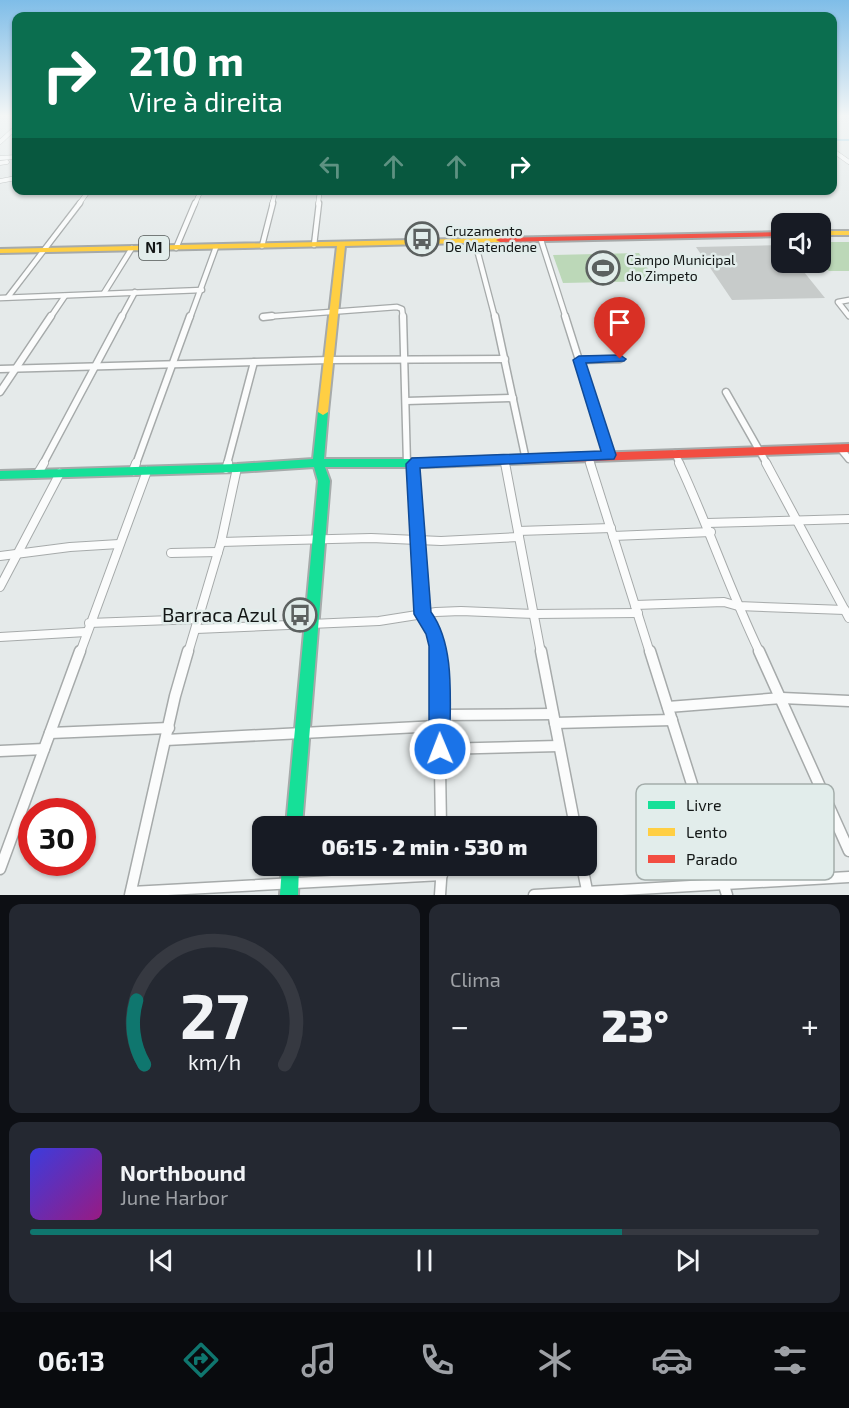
<!DOCTYPE html>
<html lang="pt">
<head>
<meta charset="utf-8">
<style>
  :root { --surface:#171b24; --page:#242831; --text:#f1f3f6; --muted:#9ea1a6; --line:#363941; --accent:#0f766e }
  body { margin:0; font-family:"Exo 2",sans-serif; background:var(--page); color:var(--text); height:100vh; display:flex; flex-direction:column; font-size:22px; white-space:nowrap }
  * { box-sizing:border-box; margin:0 }
  p { font-size:20px; color:var(--muted) }
  .icon { flex:none; width:33px; height:33px; fill:none; stroke:currentColor; stroke-width:2; stroke-linecap:round; stroke-linejoin:round }
  .map { position:relative; height:895px; overflow:hidden }
  .side { display:flex; flex-direction:column; gap:9px; padding:9px; background:#0d0f14; flex:1 }
  .side>* { flex:none }
  .top-card { position:absolute; left:12px; top:12px; width:825px; height:183px; border-radius:12px; box-shadow:0 2px 4px #0004; background:#0b6e4f; color:#fff; overflow:hidden }
  .buttons { position:absolute; left:771px; top:213px; display:grid; gap:12px }
  .buttons a { display:grid; place-items:center; width:60px; height:60px; border-radius:12px; background:var(--surface); box-shadow:0 2px 4px #0004; font-size:30px }
  .speed { position:absolute; left:18px; top:798px; display:flex; gap:12px; font-size:30px; font-weight:700; text-align:center }
  .speed>* { display:grid; place-content:center; width:78px; height:78px; border-radius:50%; background:var(--surface); box-shadow:0 2px 4px #0004; line-height:1 }
  .speed .limit { border:9px solid #d22; background:#fff; color:#111 }
  .pin { position:absolute; display:grid; place-items:center; width:51px; height:51px; color:#fff; margin:-62px -26px; border-radius:50% 50% 50% 0; rotate:-45deg; box-shadow:0 0 6px #0007 }
  .pin .icon { rotate:45deg }
  .me { position:absolute; width:66px; margin:-33px; rotate:359deg; stroke-linejoin:round; filter:drop-shadow(0 0 4px #0008) }
  .turn { display:flex; align-items:center; gap:21px; height:126px; padding:0 18px; font-size:27px }
  .turn .icon { width:78px; height:78px; stroke-width:2.5 }
  .turn b { display:block; font-size:42px; line-height:51px }
  .lanes { display:flex; align-items:center; height:57px; padding:0 18px; background:#0003; justify-content:center; gap:30px; direction:ltr }
  .lanes .off { opacity:.35 }
  .big { font-size:45px; font-weight:800; line-height:1.1 }
  .side .widget { flex:1; display:flex; flex-direction:column; justify-content:center; gap:9px; min-width:0; padding:0 21px; border-radius:12px; background:var(--page) }
  .side .dial { align-items:center; gap:0 }
  .dial svg { height:156px; overflow:visible; fill:none; stroke:var(--line); stroke-width:7; stroke-linecap:round; text-anchor:middle }
  .dial text { fill:var(--text); stroke:none }
  .song { display:flex; align-items:center; gap:18px }
  .cover { width:72px; height:72px; border-radius:9px; background:linear-gradient(135deg,hsl(240 70% 55%),hsl(310 70% 35%)) }
  .played { height:6px; border-radius:3px; background:linear-gradient(90deg,var(--accent) 75%,var(--line) 75%) }
  .keys { display:flex; justify-content:space-around; direction:ltr }
  .heat { display:flex; justify-content:space-between; align-items:center; font-size:33px; direction:ltr }
  .side .tiles { flex:1; display:grid; gap:9px; grid-template-columns:1fr 1fr }
  .widget:last-child { grid-column:span 2 }
  .trip { position:absolute; left:252px; top:816px; width:345px; height:60px; border-radius:12px; background:var(--surface); box-shadow:0 2px 4px #0004; font-weight:800; line-height:60px; text-align:center }
  .menu { display:flex; height:96px; justify-content:space-around; align-items:center; background:#090b0e; color:var(--muted) }
  .menu .icon { width:42px; height:42px }
  .menu .current { color:var(--accent) }
  .menu b { font-size:27px; color:var(--text) }
  .map>svg:first-child { display:block }
</style>
</head>
<body>
<div class="map">
<svg width="849" height="895" viewBox="0 0 849 895">
  <rect width="100%" height="100%" fill="#e5eaea"/>
  <g fill="#bcd8b8">
    <path d="M821 242H849V271H829L820 263Z"/>
    <path d="M639 253 655 281 563 283 553 255Z"/>
  </g>
  <g fill="none" stroke-linecap="round" stroke-linejoin="round">
    <path stroke="#82cae7" stroke-width="1.5" d="M832 140H849"/>
  </g>
  <path fill="#c7cbca" d="M782 245V262H796L825 298 732 300 696 247Z"/>
  <g fill="none" stroke-linecap="round" stroke-linejoin="round">
    <g stroke="#a6aaaa" stroke-width="5">
      <g id="street-far4">
        <path d="M0 142 12 131"/>
        <path d="M832 150 849 162"/>
        <path d="M0 158 16 157"/>
        <path d="M0 163 7 162"/>
        <path d="M0 181 16 178"/>
        <path d="M79 204 89 190"/>
        <path d="M195 204 201 190"/>
        <path d="M272 204 276 190"/>
        <path d="M318 204 320 190"/>
      </g>
    </g>
    <g stroke="#a6aaaa" stroke-width="7">
      <g id="street-far3">
        <path d="M541 240 566 318"/>
        <path d="M475 242 495 318"/>
        <path d="M314 245 319 203"/>
        <path d="M262 246 273 203"/>
        <path d="M176 248 195 203"/>
        <path d="M104 293 132 248"/>
        <path d="M8 297 80 203"/>
        <path d="M0 298 202 290"/>
        <path d="M849 300 838 302 849 316"/>
        <path d="M263 317 397 307 402 309 403 318"/>
        <path d="M50 318 65 296"/>
        <path d="M121 318 135 292"/>
        <path d="M190 318 216 247"/>
      </g>
    </g>
    <g stroke="#a6aaaa" stroke-width="9">
      <g id="street-far2">
        <path d="M403 316 407 464"/>
        <path d="M495 316 526 460"/>
        <path d="M565 316 609 455"/>
        <path d="M263 317 272 316"/>
        <path d="M579 360 620 359"/>
        <path d="M0 369 330 360 505 359"/>
        <path d="M0 392 51 316"/>
        <path d="M726 392 767 464"/>
        <path d="M406 401 513 398"/>
        <path d="M840 448 849 459"/>
        <path d="M675 453 680 464"/>
        <path d="M588 456 591 464"/>
        <path d="M504 460 505 464"/>
        <path d="M43 464 122 316"/>
        <path d="M136 464 190 316"/>
        <path d="M227 464 254 362"/>
      </g>
    </g>
    <g stroke="#a6aaaa" stroke-width="10">
      <g id="street-far1">
        <path d="M505 463 541 653"/>
        <path d="M590 463 650 653"/>
        <path d="M679 463C708 525 730 591 760 653"/>
        <path d="M766 463 849 618"/>
        <path d="M413 464 422 614 434 630 438 653"/>
        <path d="M226 469 228 463"/>
        <path d="M133 471 136 463"/>
        <path d="M38 473 44 463"/>
        <path d="M707 523 849 519"/>
        <path d="M518 531 611 528"/>
        <path d="M613 536 711 532"/>
        <path d="M221 542 371 538 441 541 519 537"/>
        <path d="M171 553 218 552"/>
        <path d="M0 556 70 547 119 544"/>
        <path d="M0 587 60 473"/>
        <path d="M635 605 724 602 738 606 845 610"/>
        <path d="M89 623 199 619"/>
        <path d="M196 629 379 621 436 612 461 611 535 614 638 613"/>
        <path d="M0 637 86 632"/>
        <path d="M80 653 147 471"/>
        <path d="M188 653 221 542 237 468"/>
      </g>
    </g>
    <g stroke="#a6aaaa" stroke-width="13">
      <g id="street">
        <path d="M438 651 441 826"/>
        <path d="M541 651 575 826"/>
        <path d="M650 651 727 895"/>
        <path d="M759 651 849 851"/>
        <path d="M668 707 782 698 849 701"/>
        <path d="M439 715 553 714"/>
        <path d="M555 723 672 720"/>
        <path d="M50 733 169 728"/>
        <path d="M166 740 438 726"/>
        <path d="M440 749 559 746"/>
        <path d="M0 751 44 749"/>
        <path d="M582 866 588 895"/>
        <path d="M0 869 80 651"/>
        <path d="M131 892 442 875"/>
        <path d="M130 895 175 696 188 651"/>
        <path d="M440 895 442 866"/>
        <path d="M534 895 849 877"/>
      </g>
    </g>
    <g stroke="#a6aaaa" stroke-width="4">
      <g id="fast">
        <path d="M323 409 328 412 324 459H427L431 460 432 463 431 466 427 467H325L330 481 302 826H286L318 481 314 467 237 472 0 479V471L237 464 313 459 318 412Z"/>
        <path d="M282 866H299L298 895H280Z"/>
      </g>
    </g>
    <g stroke="#a6aaaa" stroke-width="4">
      <g id="slow">
        <rect x="820" y="231" width="29" height="4"/>
        <path d="M500 238H503V242L345 246 328 412 323 415 318 412 337 246 0 253V249Z"/>
      </g>
    </g>
    <g stroke="#a6aaaa" stroke-width="4">
      <g id="jam">
        <path d="M782 232V236L500 242 496 240 500 238Z"/>
        <path d="M849 444V452L427 467 423 466 422 463 423 460 427 459Z"/>
      </g>
    </g>
    <use href="#street-far4" stroke="#fbfcfc" stroke-width="4"/>
    <use href="#street-far3" stroke="#fbfcfc" stroke-width="4.5"/>
    <use href="#street-far2" stroke="#fbfcfc" stroke-width="6"/>
    <use href="#street-far1" stroke="#fbfcfc" stroke-width="8"/>
    <use href="#street" stroke="#fbfcfc" stroke-width="10"/>
    <use href="#fast" fill="#16e098" fill-rule="evenodd"/>
    <use href="#slow" fill="#ffcf43" fill-rule="evenodd"/>
    <use href="#jam" fill="#f24e42" fill-rule="evenodd"/>
  </g>
  <linearGradient id="sky" x2="0" y2="1"><stop stop-color="#7fbde8"/><stop offset="0.48" stop-color="#f3f6f6"/><stop offset="1" stop-color="#f3f6f6" stop-opacity="0"/></linearGradient>
  <rect width="849" height="241" fill="url(#sky)"/>
  <path fill="#1a73e8" stroke="#114b97" stroke-width="1.5" d="M620 355 626 359 624 361 586 363 616 455 614 459 420 468 431 612C457 648 449 706 450 749L447 756 440 759 432 756 429 749V646L426 634 414 614 406 464 412 458 601 451 573 360 579 356Z"/>
  <defs>
    <g id="bus-ring" transform="scale(1.725)"><circle r="9.5" fill="#e2edeb" stroke="#5c6160" stroke-width="1.5"/><path d="M-5-6H5V4H4V6H2V4H-2V6H-4V4H-5ZM-3.5-4V0h7V-4ZM-3.5 1.2v1.5H-2V1.2ZM2 1.2v1.5H3.5V1.2Z" fill="#5c6160"/></g>
    <g id="stadium-ring" transform="scale(1.725)"><circle r="9.5" fill="#e2edeb" stroke="#5c6160" stroke-width="1.5"/><path d="M0-5a6.5 5 0 1 0 0 10a6.5 5 0 1 0 0-10ZM-3.5-1.8h7v3.6h-7Z" fill="#5c6160"/></g>
  </defs>
  <g fill-rule="evenodd">
    <use href="#bus-ring" x="422" y="239"/>
    <use href="#stadium-ring" x="603" y="268"/>
    <use href="#bus-ring" x="300" y="615"/>
  </g>
  <g text-anchor="middle" stroke-width="5" stroke-linejoin="round" paint-order="stroke">
    <g font-size="14" fill="#131716" stroke="#e2edeb" text-anchor="start">
      <text x="445" y="236">Cruzamento<tspan x="445" dy="16">De Matendene</tspan></text>
      <text x="626" y="265">Campo Municipal<tspan x="626" dy="16">do Zimpeto</tspan></text>
    </g>
    <rect fill="#e2edeb" stroke="#515756" stroke-width="1.5" x="139" y="236" width="30" height="24" rx="4.5"/>
    <g font-size="15" font-weight="bold" fill="#131716">
      <text x="154" y="253">N1</text>
    </g>
    <g font-size="20" fill="#131716" stroke="#e2edeb" text-anchor="end">
      <text x="277" y="622">Barraca Azul</text>
    </g>
  </g>
  <rect x="636" y="784" width="198" height="96" rx="9" fill="#e2edeb" stroke="#a4adab" stroke-width="1.5"/>
  <rect x="648" y="801" width="27" height="8" fill="#16e098"/>
  <rect x="648" y="828" width="27" height="8" fill="#ffcf43"/>
  <rect x="648" y="855" width="27" height="8" fill="#f24e42"/>
  <g font-size="16" fill="#131716">
    <text x="686" y="811">Livre</text>
    <text x="686" y="838">Lento</text>
    <text x="686" y="865">Parado</text>
  </g>
</svg>
<div class="buttons">
<a><svg class="icon" aria-label="sound" viewBox="0 0 24 24"><path d="M4 9h4l5-4v14l-5-4H4zM17 9q2 3 0 6"/></svg></a>
</div>
<div class="speed"><div class="limit">30</div></div>
<div class="pin" style="left:620px;top:359px;background:#d93025"><svg class="icon" aria-label="arrive" viewBox="0 0 24 24"><path d="M6 21V4h12l-3 4 3 4H6"/></svg></div>
<svg class="me" style="left:440px;top:749px" viewBox="-20 -20 40 40"><circle r="17" fill="#1a73e8" stroke="#fff" stroke-width="3"/><path d="M0-11L8 9 0 5-8 9z" fill="#fff"/></svg>
<div class="trip">06:15 · 2 min · 530 m</div>
<div class="top-card">
<div class="turn"><svg class="icon" aria-label="right" viewBox="0 0 24 24"><path d="M7 20v-9h11M14 6l5 5-5 5"/></svg><div><b>210 m</b>Vire à direita</div></div>
<div class="lanes"><svg class="icon off" aria-label="left" viewBox="0 0 24 24"><path d="M17 20v-9H6M10 6l-5 5 5 5"/></svg><svg class="icon off" aria-label="ahead" viewBox="0 0 24 24"><path d="M12 20V5M6 11l6-6 6 6"/></svg><svg class="icon off" aria-label="ahead" viewBox="0 0 24 24"><path d="M12 20V5M6 11l6-6 6 6"/></svg><svg class="icon" aria-label="right" viewBox="0 0 24 24"><path d="M7 20v-9h11M14 6l5 5-5 5"/></svg></div>
</div>
</div>
<section class="side">
<div class="tiles">
<div class="widget dial"><svg viewBox="0 0 100 80">
<path d="M14 69A42 42 0 1 1 86 69"/>
<path d="M14 69A42 42 0 0 1 10 36" stroke="#0f766e"/>
<text x="50" y="56" font-size="32" font-weight="700">27</text>
<text x="50" y="72" font-size="11">km/h</text>
</svg></div>
<div class="widget"><p>Clima</p>
<div class="heat"><a>−</a><b class="big">23°</b><a>+</a></div>
</div>
<div class="widget">
<div class="song"><i class="cover"></i><div><b>Northbound</b><p>June Harbor</p></div></div>
<div class="played"></div>
<div class="keys"><svg class="icon" aria-label="previous" viewBox="0 0 24 24"><path d="M18 5L8 12l10 7zM5 5v14"/></svg><svg class="icon" aria-label="pause" viewBox="0 0 24 24"><path d="M8 5v14M16 5v14"/></svg><svg class="icon" aria-label="next" viewBox="0 0 24 24"><path d="M6 5l10 7-10 7zM19 5v14"/></svg></div>
</div>
</div>
</section>
<nav class="menu">
<b>06:13</b>
<svg class="icon current" aria-label="directions" viewBox="0 0 24 24"><path d="M12 3l9 9-9 9-9-9zM9 14v-3h6M13 9l2 2-2 2"/></svg>
<svg class="icon" aria-label="music" viewBox="0 0 24 24"><path d="M9 18V5l10-2v13"/><circle cx="6" cy="18" r="3"/><circle cx="16" cy="16" r="3"/></svg>
<svg class="icon" aria-label="phone" viewBox="0 0 24 24"><path d="M5 4h4l2 5-3 2q2 4 5 5l2-3 5 2v4C11 20 4 13 5 4z"/></svg>
<svg class="icon" aria-label="climate" viewBox="0 0 24 24"><path d="M12 3v18M4 7l16 10M4 17L20 7"/></svg>
<svg class="icon" aria-label="car" viewBox="0 0 24 24"><path d="M5 17H2v-5l4-1 3-4h7l3 4 3 1v5h-3M9 17h6M6 11h13"/><circle cx="7" cy="17" r="2"/><circle cx="17" cy="17" r="2"/></svg>
<svg class="icon" aria-label="filters" viewBox="0 0 24 24"><path d="M4 7h16M4 17h16"/><circle cx="9" cy="7" r="2"/><circle cx="15" cy="17" r="2"/></svg>
</nav>
</body>
</html>
